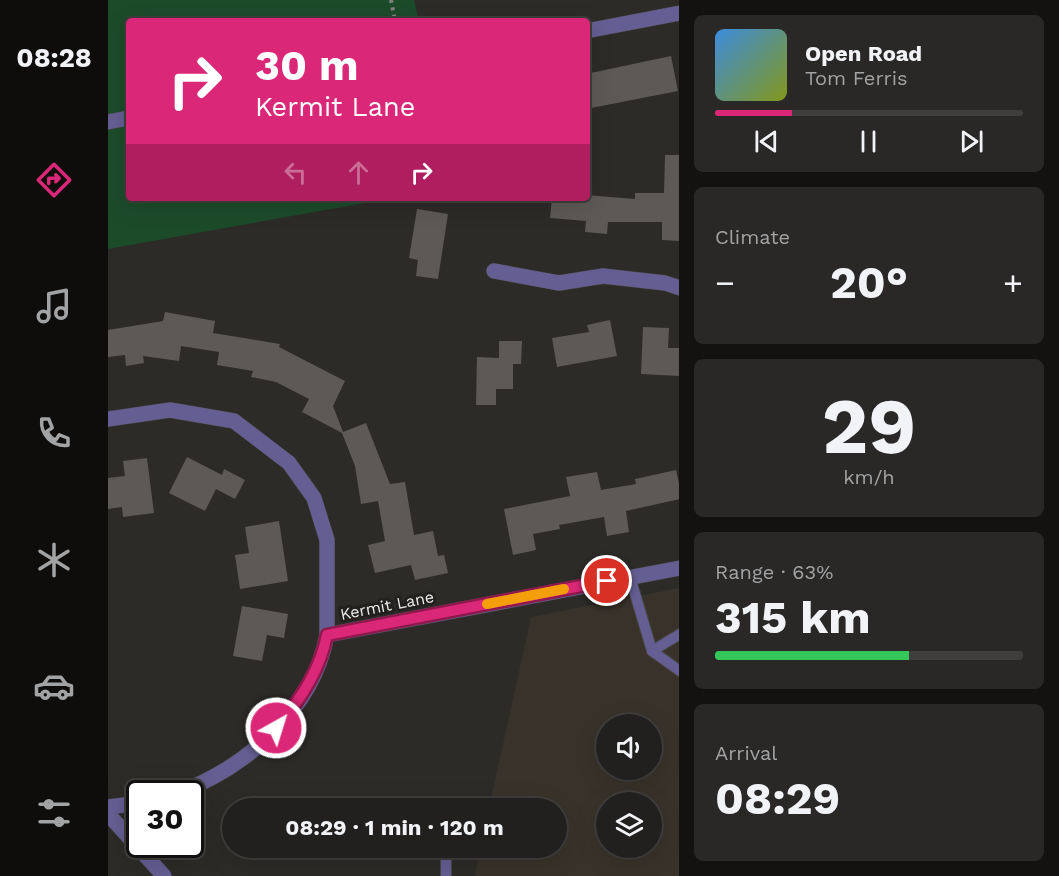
<!DOCTYPE html>
<html lang="en">
<head>
<meta charset="utf-8">
<style>
  :root { --surface:#22201e; --page:#2a2827; --text:#f1f3f6; --muted:#a2a3a4; --line:#3f3e3c; --accent:#db2777 }
  body { margin:0; font-family:"Work Sans",sans-serif; background:var(--page); color:var(--text); height:100vh; display:flex; flex-direction:column; font-size:22px; white-space:nowrap }
  * { box-sizing:border-box; margin:0 }
  p { font-size:20px; color:var(--muted) }
  .icon { flex:none; width:33px; height:33px; fill:none; stroke:currentColor; stroke-width:2; stroke-linecap:round; stroke-linejoin:round }
  .map { position:relative; flex:1; overflow:hidden }
  .side { display:flex; flex-direction:column; gap:15px; padding:15px; background:#131210; width:380px }
  .side>* { flex:none }
  .hud { position:absolute; left:18px; top:18px; width:464px; height:183px; border-radius:6px; box-shadow:0 6px 24px #0002,0 0 0 2px var(--line); background:#db2777; color:#fff; overflow:hidden }
  .controls { position:absolute; left:488px; top:714px; display:grid; gap:12px }
  .controls a { display:grid; place-items:center; width:66px; height:66px; border-radius:50%; background:var(--surface); box-shadow:0 6px 24px #0002,0 0 0 2px var(--line); font-size:30px }
  .speed { position:absolute; left:18px; top:780px; display:flex; gap:12px; font-size:30px; font-weight:700; text-align:center }
  .speed>* { display:grid; place-content:center; width:78px; height:78px; border-radius:50%; background:var(--surface); box-shadow:0 6px 24px #0002,0 0 0 2px var(--line); line-height:1 }
  .speed .limit { border:3px solid #111; border-radius:9px; background:#fff; color:#111 }
  .pin { position:absolute; display:grid; place-items:center; width:51px; height:51px; color:#fff; margin:-26px; border:3px solid #fff; border-radius:50%; box-shadow:0 2px 6px #0007 }
  .me { position:absolute; width:66px; margin:-33px; rotate:39deg; stroke-linejoin:round; filter:drop-shadow(0 0 4px #0008) }
  .turn { display:flex; align-items:center; gap:21px; height:126px; padding:0 30px; font-size:27px }
  .turn .icon { width:78px; height:78px; stroke-width:2.5 }
  .turn b { display:block; font-size:42px; line-height:51px }
  .lanes { display:flex; align-items:center; height:57px; padding:0 30px; background:#0003; justify-content:center; gap:30px; direction:ltr }
  .lanes .off { opacity:.35 }
  .big { font-size:45px; font-weight:700; line-height:1.1 }
  .side .tile { flex:1; display:flex; flex-direction:column; justify-content:center; gap:9px; min-width:0; padding:0 21px; border-radius:9px; background:var(--page) }
  .side .dial { align-items:center; gap:0 }
  .dial b { font-size:78px; line-height:1 }
  .song { display:flex; align-items:center; gap:18px }
  .cover { width:72px; height:72px; border-radius:9px; background:linear-gradient(135deg,hsl(210 70% 55%),hsl(70 70% 35%)) }
  .played { height:6px; border-radius:3px; background:linear-gradient(90deg,var(--accent) 25%,var(--line) 25%) }
  .keys { display:flex; justify-content:space-around; direction:ltr }
  .heat { display:flex; justify-content:space-between; align-items:center; font-size:33px; direction:ltr }
  .charge { height:9px; border-radius:4px; background:linear-gradient(90deg,#34c759 63%,var(--line) 0) }
  .trip { position:absolute; left:114px; top:798px; width:345px; height:60px; border-radius:30px; background:var(--surface); box-shadow:0 6px 24px #0002,0 0 0 2px var(--line); font-weight:700; line-height:60px; text-align:center }
  main { display:flex; flex:1; min-height:0 }
  .tab-bar { display:flex; flex-direction:column; width:108px; justify-content:space-around; align-items:center; background:#0e0d0c; color:var(--muted) }
  .tab-bar .icon { width:42px; height:42px }
  .tab-bar .active { color:var(--accent) }
  .tab-bar b { font-size:27px; color:var(--text) }
  .map>svg:first-child { display:block }
</style>
</head>
<body>
<main>
<nav class="tab-bar">
<b>08:28</b>
<svg class="icon active" aria-label="directions" viewBox="0 0 24 24"><path d="M12 3l9 9-9 9-9-9zM9 14v-3h6M13 9l2 2-2 2"/></svg>
<svg class="icon" aria-label="music" viewBox="0 0 24 24"><path d="M9 18V5l10-2v13"/><circle cx="6" cy="18" r="3"/><circle cx="16" cy="16" r="3"/></svg>
<svg class="icon" aria-label="phone" viewBox="0 0 24 24"><path d="M5 4h4l2 5-3 2q2 4 5 5l2-3 5 2v4C11 20 4 13 5 4z"/></svg>
<svg class="icon" aria-label="climate" viewBox="0 0 24 24"><path d="M12 3v18M4 7l16 10M4 17L20 7"/></svg>
<svg class="icon" aria-label="car" viewBox="0 0 24 24"><path d="M5 17H2v-5l4-1 3-4h7l3 4 3 1v5h-3M9 17h6M6 11h13"/><circle cx="7" cy="17" r="2"/><circle cx="17" cy="17" r="2"/></svg>
<svg class="icon" aria-label="filters" viewBox="0 0 24 24"><path d="M4 7h16M4 17h16"/><circle cx="9" cy="7" r="2"/><circle cx="15" cy="17" r="2"/></svg>
</nav>
<div class="map">
<svg width="572" height="876" viewBox="0 0 572 876">
  <rect width="100%" height="100%" fill="#2d2b28"/>
  <path fill="#38322a" fill-rule="evenodd" d="M571 588V876H367L373 848H448V808H381L423 617ZM498 724H543V770H498ZM498 802H543V848H498Z"/>
  <path fill="#1c4b2a" d="M0 0H306L311 21H21V198H285L0 249Z"/>
  <g fill="#5c5956">
    <path d="M563 56 570 91 478 109V74Z"/>
    <path d="M557 155H572V241L554 240V222H500L499 234 477 232 478 221 442 218 444 198H478V195L527 199V193H556Z"/>
    <path d="M309 209 340 214 330 279 308 276 310 260 301 258Z"/>
    <path d="M57 312 107 321 105 333 172 344 171 347 237 381 225 406 235 432 258 423 282 484 297 482 306 535 325 531 330 556 336 555 340 573 307 580 303 565 267 573 260 545 277 541 270 501 253 504 247 466 234 433 194 412 201 399 168 382 143 377 145 371 109 365 111 352 73 346 71 361 35 356 36 363 18 366 17 355 0 357V330L55 321Z"/>
    <path d="M502 320 509 356 449 367 444 338 481 332 479 325Z"/>
    <path d="M535 327 561 328 560 348H572V376L533 374Z"/>
    <path d="M391 341H414L413 364H405V389H388V405H368L369 357 391 358Z"/>
    <path d="M79 457 114 475 116 469 137 480 127 499 108 489 97 511 61 493Z"/>
    <path d="M39 458 46 513 15 517 14 507 0 509V478L17 476 15 461Z"/>
    <path d="M568 470 572 488V499L518 511 521 532 499 536 496 517 451 525 452 529 425 534 428 550 405 555 396 509 462 496 458 477 489 472 493 490 528 484 527 479Z"/>
    <path d="M171 521 180 581 132 589 127 555 141 553 137 527Z"/>
    <path d="M134 606 180 614 176 638 159 635 154 661 125 656Z"/>
  </g>
  <g fill="none" stroke-linecap="round" stroke-linejoin="round">
    <g stroke="#484643" stroke-width="12">
      <g id="service">
        <path d="M522 577 544 651 572 671"/>
        <path d="M544 651 572 634"/>
        <path d="M338 848V876"/>
      </g>
    </g>
    <g stroke="#484643" stroke-width="16">
      <g id="minor">
        <path d="M478 31 572 13"/>
        <path d="M0 122 21 118"/>
        <path d="M386 271 451 283 495 276 557 283 572 288"/>
        <path d="M0 419 62 410 126 421 181 463 206 498 219 540V635"/>
        <path d="M67 794C137 769 205 710 219 635L572 568"/>
        <path d="M0 807 32 803"/>
        <path d="M0 814 56 876"/>
      </g>
    </g>
    <path stroke="#82817e" stroke-width="4" stroke-dasharray="3 4.5" stroke-linecap="butt" d="M283 0 287 21"/>
    <use href="#service" stroke="#645e92" stroke-width="10"/>
    <use href="#minor" stroke="#645e92" stroke-width="15"/>
  </g>
  <g fill="none" stroke-linecap="round" stroke-linejoin="round">
    <g stroke="#8e194d" stroke-width="15">
      <path id="route" d="M168 728C192 701 212 671 219 635L499 581"/>
    </g>
    <use href="#route" stroke="#db2777" stroke-width="10"/>
    <path stroke="#f59e0b" stroke-width="10" d="M379 604 456 589"/>
  </g>
  <g text-anchor="middle" stroke-width="6" stroke-linejoin="round" paint-order="stroke">
    <g font-size="16" fill="#ebeae8" stroke="#23211f">
      <text transform="translate(279 605) rotate(-11)" y="6">Kermit Lane</text>
    </g>
  </g>
</svg>
<div class="controls">
<a><svg class="icon" aria-label="sound" viewBox="0 0 24 24"><path d="M4 9h4l5-4v14l-5-4H4zM17 9q2 3 0 6"/></svg></a>
<a><svg class="icon" aria-label="layers" viewBox="0 0 24 24"><path d="M12 4l9 5-9 5-9-5zM3 14l9 5 9-5"/></svg></a>
</div>
<div class="speed"><div class="limit">30</div></div>
<div class="pin" style="left:499px;top:581px;background:#d93025"><svg class="icon" aria-label="arrive" viewBox="0 0 24 24"><path d="M6 21V4h12l-3 4 3 4H6"/></svg></div>
<svg class="me" style="left:168px;top:728px" viewBox="-20 -20 40 40"><circle r="17" fill="#db2777" stroke="#fff" stroke-width="3"/><path d="M0-11L8 9 0 5-8 9z" fill="#fff"/></svg>
<div class="trip">08:29 · 1 min · 120 m</div>
<div class="hud">
<div class="turn"><svg class="icon" aria-label="right" viewBox="0 0 24 24"><path d="M7 20v-9h11M14 6l5 5-5 5"/></svg><div><b>30 m</b>Kermit Lane</div></div>
<div class="lanes"><svg class="icon off" aria-label="left" viewBox="0 0 24 24"><path d="M17 20v-9H6M10 6l-5 5 5 5"/></svg><svg class="icon off" aria-label="ahead" viewBox="0 0 24 24"><path d="M12 20V5M6 11l6-6 6 6"/></svg><svg class="icon" aria-label="right" viewBox="0 0 24 24"><path d="M7 20v-9h11M14 6l5 5-5 5"/></svg></div>
</div>
</div>
<section class="side">
<div class="tile">
<div class="song"><i class="cover"></i><div><b>Open Road</b><p>Tom Ferris</p></div></div>
<div class="played"></div>
<div class="keys"><svg class="icon" aria-label="previous" viewBox="0 0 24 24"><path d="M18 5L8 12l10 7zM5 5v14"/></svg><svg class="icon" aria-label="pause" viewBox="0 0 24 24"><path d="M8 5v14M16 5v14"/></svg><svg class="icon" aria-label="next" viewBox="0 0 24 24"><path d="M6 5l10 7-10 7zM19 5v14"/></svg></div>
</div>
<div class="tile"><p>Climate</p>
<div class="heat"><a>−</a><b class="big">20°</b><a>+</a></div>
</div>
<div class="tile dial"><b>29</b><p>km/h</p></div>
<div class="tile"><p>Range · 63%</p><b class="big">315 km</b><div class="charge"></div></div>
<div class="tile"><p>Arrival</p><b class="big">08:29</b></div>
</section>
</main>
</body>
</html>
